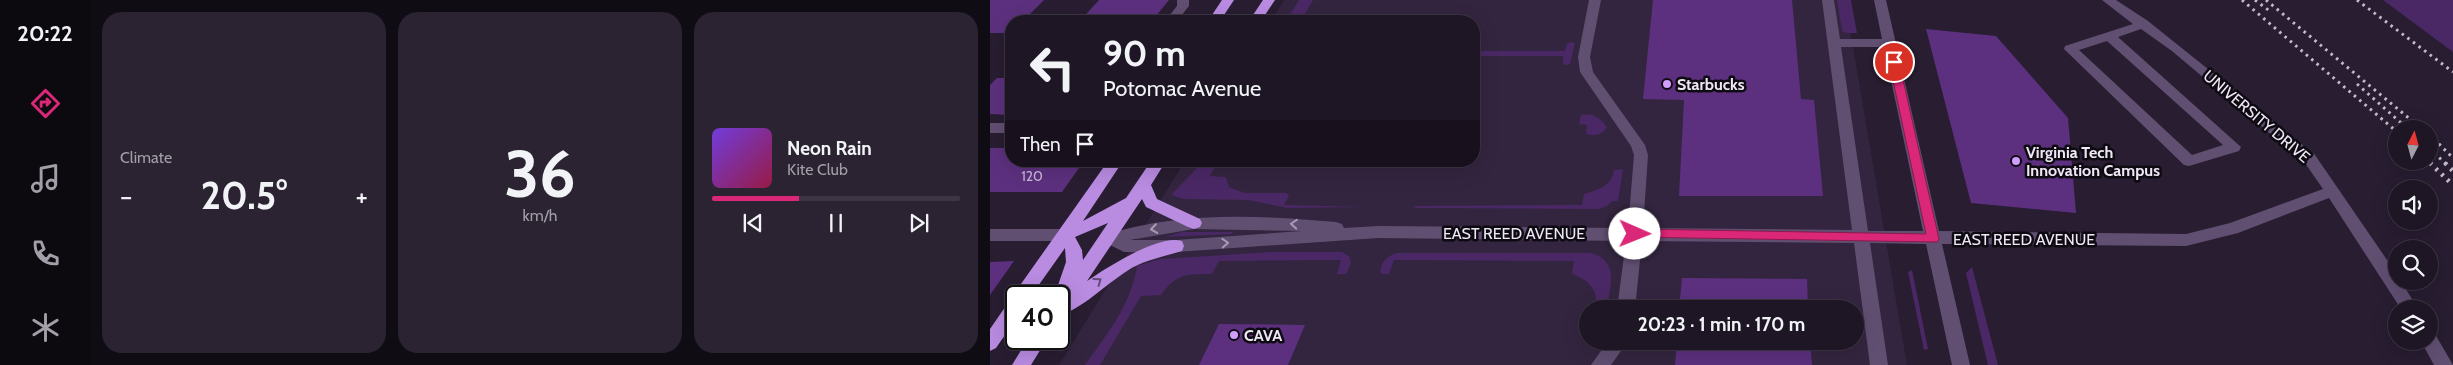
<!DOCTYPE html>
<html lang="en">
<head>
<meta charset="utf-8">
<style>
  :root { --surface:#1e1625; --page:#2b2332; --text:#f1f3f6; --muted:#a19fa7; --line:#3c3542; --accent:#db2777 }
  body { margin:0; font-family:Cabin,sans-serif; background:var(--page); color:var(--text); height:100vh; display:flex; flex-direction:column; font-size:19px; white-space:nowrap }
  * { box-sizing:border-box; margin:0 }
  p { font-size:16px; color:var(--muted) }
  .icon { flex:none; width:28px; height:28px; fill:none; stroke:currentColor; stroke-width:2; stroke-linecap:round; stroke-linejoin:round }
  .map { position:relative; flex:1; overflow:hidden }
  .panel { display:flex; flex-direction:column; gap:12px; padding:12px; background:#100c14; width:900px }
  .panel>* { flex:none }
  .hud { position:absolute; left:15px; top:15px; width:475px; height:152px; border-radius:20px; box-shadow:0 5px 20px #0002,0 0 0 1px var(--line); background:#1e1625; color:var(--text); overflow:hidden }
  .needle { width:32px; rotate:6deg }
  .buttons { position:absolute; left:1398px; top:120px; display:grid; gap:10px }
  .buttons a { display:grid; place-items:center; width:50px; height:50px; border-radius:50%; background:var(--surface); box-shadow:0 5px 20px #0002,0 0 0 1px var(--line); font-size:25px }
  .speed { position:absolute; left:15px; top:285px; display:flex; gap:10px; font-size:25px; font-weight:700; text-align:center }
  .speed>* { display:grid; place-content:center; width:65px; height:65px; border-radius:50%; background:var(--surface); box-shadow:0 5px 20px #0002,0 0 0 1px var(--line); line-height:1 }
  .speed .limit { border:2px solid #111; border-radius:8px; background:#fff; color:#111 }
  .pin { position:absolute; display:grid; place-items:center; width:42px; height:42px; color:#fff; margin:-21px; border:2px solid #fff; border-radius:50%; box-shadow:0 1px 5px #0007 }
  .me { position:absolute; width:55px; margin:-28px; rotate:91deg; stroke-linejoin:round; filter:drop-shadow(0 0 4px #0008) }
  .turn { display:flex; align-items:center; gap:18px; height:105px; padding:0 15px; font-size:22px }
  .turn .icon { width:65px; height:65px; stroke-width:2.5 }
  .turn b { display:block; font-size:35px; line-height:42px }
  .then { display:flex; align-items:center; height:48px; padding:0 15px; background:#0003; gap:10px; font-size:19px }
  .big { font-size:38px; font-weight:700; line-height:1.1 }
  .panel .tile { flex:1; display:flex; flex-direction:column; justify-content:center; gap:8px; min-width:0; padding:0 18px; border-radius:20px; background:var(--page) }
  .panel .dial { align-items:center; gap:0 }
  .dial b { font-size:65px; line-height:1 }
  .song { display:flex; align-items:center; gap:15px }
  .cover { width:60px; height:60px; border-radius:8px; background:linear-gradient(135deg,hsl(260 70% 55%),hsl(340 70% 35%)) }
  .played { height:5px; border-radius:2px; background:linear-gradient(90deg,var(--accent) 35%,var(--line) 35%) }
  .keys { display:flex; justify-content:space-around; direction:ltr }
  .heat { display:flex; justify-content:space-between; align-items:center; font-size:28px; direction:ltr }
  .panel .tiles { flex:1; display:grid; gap:12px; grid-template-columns:repeat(3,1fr) }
  .trip { position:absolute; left:589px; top:300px; width:285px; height:50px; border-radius:25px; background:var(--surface); box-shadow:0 5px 20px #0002,0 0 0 1px var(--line); font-weight:700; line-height:50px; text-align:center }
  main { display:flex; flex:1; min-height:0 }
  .tab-bar { display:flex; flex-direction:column; width:90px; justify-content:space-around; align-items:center; background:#0c090f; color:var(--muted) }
  .tab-bar .icon { width:35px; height:35px }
  .tab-bar .current { color:var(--accent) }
  .tab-bar b { font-size:22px; color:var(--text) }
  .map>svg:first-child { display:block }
</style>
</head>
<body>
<main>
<nav class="tab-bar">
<b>20:22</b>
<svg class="icon current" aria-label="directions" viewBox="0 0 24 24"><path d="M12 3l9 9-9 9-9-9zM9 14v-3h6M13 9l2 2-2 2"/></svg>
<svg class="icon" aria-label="music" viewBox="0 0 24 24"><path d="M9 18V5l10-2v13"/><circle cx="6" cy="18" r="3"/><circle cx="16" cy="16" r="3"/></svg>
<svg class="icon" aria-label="phone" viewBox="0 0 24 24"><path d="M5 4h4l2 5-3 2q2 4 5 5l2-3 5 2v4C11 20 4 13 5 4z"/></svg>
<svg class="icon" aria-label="climate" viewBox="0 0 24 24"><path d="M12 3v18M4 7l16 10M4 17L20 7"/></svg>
</nav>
<section class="panel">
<div class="tiles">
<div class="tile"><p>Climate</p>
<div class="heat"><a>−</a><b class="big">20.5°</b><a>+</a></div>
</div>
<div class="tile dial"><b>36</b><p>km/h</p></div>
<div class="tile">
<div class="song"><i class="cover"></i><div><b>Neon Rain</b><p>Kite Club</p></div></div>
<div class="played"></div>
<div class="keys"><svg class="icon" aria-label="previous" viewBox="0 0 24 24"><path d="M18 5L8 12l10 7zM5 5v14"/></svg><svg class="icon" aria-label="pause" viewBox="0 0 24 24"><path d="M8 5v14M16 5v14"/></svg><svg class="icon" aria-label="next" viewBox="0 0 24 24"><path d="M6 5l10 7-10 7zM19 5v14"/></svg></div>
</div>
</div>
</section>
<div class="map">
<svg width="1463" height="365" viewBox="0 0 1463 365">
  <rect width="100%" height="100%" fill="#281d31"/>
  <path fill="#33253f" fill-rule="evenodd" d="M294 0H855L917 365H69L195 161H484V21H281ZM598 309H865V341H598Z"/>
  <g fill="#4a2865">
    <path d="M309 0H323L313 17H317V20L328 21H296Z"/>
    <path d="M847 0H861L867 33H856L852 31Z"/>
    <path d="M1393 0H1463V52Z"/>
    <path d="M581 42 585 43 580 64 576 65 573 64V56H484V51H575L577 44Z"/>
    <path d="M591 115C604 113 610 118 617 127 613 135 605 136 596 134L597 125 589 124Z"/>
    <path d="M210 161H228L220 176 236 177 239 187 254 193H296L299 195 294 205 375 207 298 208 258 200 194 199 181 195 205 170Z"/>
    <path d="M633 169 628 201H622L617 206 608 209 426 208 422 206 592 205 594 194C608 190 622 186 624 170Z"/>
    <path d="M192 232H243L242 234 176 237Z"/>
    <path d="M284 252H352L359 256 361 263 356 274H347L351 260 229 261 222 274C196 274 187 273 171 295L151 296 110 365H95C117 334 141 305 147 266L171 259Z"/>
    <path d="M407 253H600C630 260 620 285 617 309H606C609 290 599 280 582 274L584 261 404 260 399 274H391C389 263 397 256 407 253Z"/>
    <path d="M982 267 1008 365H998L976 273Z"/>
    <path d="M922 270 938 349 934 350 918 272Z"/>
  </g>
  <g fill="#5c307e">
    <path d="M0 0H54L33 21H21V33H0Z"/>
    <path d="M109 0H179L162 21H90Z"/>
    <path d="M663 0H802L811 99 824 100 833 196H689L694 100 653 99Z"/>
    <path d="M936 29 1006 36 1078 118 1086 213 981 203Z"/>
    <path d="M7 78H21V115L0 114V85Z"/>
    <path d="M0 148H21V161H94L72 192H0Z"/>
    <path d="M24 261 0 295V262Z"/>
    <path d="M692 278 817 279 818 309H689Z"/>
    <path d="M229 324 315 325 298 365H209Z"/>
    <path d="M687 341H820L822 365H685Z"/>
  </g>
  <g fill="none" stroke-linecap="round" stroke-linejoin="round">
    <g fill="#614f72" fill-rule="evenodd">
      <path d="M187 0H199V6L187 21H175L187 6Z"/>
      <path d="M599 0H611L600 57 603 72 655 145 658 155 653 228 862 230 832 0H844L850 39H892L884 0H896L949 231 1196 234 1240 223 1333 189 1315 163 1182 51 1151 29 1128 37 1251 147 1249 151 1199 166 1194 165 1074 49 1075 46 1143 24 1112 0H1126L1158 21 1325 155 1406 273V281H1411L1428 309H1411L1339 198 1248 233 1196 246 952 244 980 365H962L936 244 880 243 898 365H880L864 243 652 241 645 309H627L636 241 388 238 186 252H134L122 246 111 244 109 240 111 236C187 211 268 215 346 222L352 224 354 228 388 226 638 228 644 155 641 146 590 72 588 57ZM1117 41 1233 145 1202 155 1089 50ZM851 47H894L933 231H878ZM204 229 312 231 186 240H140Z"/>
      <rect x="0" y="123" width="21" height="10"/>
      <path d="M0 229H75L81 231 83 235 81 239 75 241H0Z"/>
      <path d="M1439 331 1445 334 1463 365H1444L1431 341H1439Z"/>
      <path d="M618 341H638L621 365H601Z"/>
    </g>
    <g fill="#b98be1" fill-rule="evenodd">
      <path d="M232 0H244L230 21H218Z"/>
      <path d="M273 0H285L271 21H259Z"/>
      <path d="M118 161H133L93 221 136 198 161 161H176L161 185 167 199 210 219 212 223 210 227 204 229 198 227 156 207 152 199 97 281C116 268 169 234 192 241L194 246 192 251C173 257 153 260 137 271 115 285 93 308 69 316V296L66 291 76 262 75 248 41 296H26V319L6 348 0 351V329L20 300 25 298 26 291ZM118 223 93 260 92 250 85 237Z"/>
      <path d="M38 339H57L41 365H22Z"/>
    </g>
    <g stroke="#c3bbca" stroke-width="3" stroke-dasharray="2.5 4.5" stroke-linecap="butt">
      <path d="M1252 0 1406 131"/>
      <path d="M1265 0 1281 12"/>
      <path d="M1276 0 1432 129"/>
      <path d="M1367 0 1463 72"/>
      <path d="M1367 84 1418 129"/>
      <path d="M1439 134 1463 158"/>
      <path d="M1439 148 1456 164"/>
      <path d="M1438 161 1441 164"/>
    </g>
    <g stroke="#c3bbca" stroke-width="4.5" stroke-dasharray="2.5 5.5" stroke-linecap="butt">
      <path d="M1440 163 1463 185"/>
      <path d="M1455 163 1463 171"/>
    </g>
  </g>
  <defs><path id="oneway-chevron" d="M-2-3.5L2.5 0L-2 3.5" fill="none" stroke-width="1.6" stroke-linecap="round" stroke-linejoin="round" transform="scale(1.25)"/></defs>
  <g stroke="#a89bb4">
    <use href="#oneway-chevron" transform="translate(304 224) rotate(-175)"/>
    <use href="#oneway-chevron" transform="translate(164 229) rotate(172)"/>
    <use href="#oneway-chevron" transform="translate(235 243) rotate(-3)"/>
  </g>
  <use stroke="#644a7a" href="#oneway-chevron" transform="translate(108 281) rotate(-36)"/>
  <path fill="#db2777" stroke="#8e194d" d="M904 59 909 62 949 239 947 242 640 237 639 234 640 231 645 229 936 234 899 62Z"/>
  <g fill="#d19dfe" stroke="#0e0a12" stroke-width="2">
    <circle cx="677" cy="84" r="5"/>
    <circle cx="1026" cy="161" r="5"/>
    <circle cx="244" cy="335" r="5"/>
  </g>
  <g text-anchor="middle" stroke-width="5" stroke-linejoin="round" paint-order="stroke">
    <g font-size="14" fill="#cab9d7">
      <text x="42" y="181">120</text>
    </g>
    <g font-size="16" font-weight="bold" fill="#eee7f5" stroke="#0e0a12" text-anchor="start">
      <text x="687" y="90">Starbucks</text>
      <text x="1036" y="158">Virginia Tech<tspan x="1036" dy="18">Innovation Campus</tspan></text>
      <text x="254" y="341">CAVA</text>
    </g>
    <g font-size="16" fill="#eee7f5" stroke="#0e0a12">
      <text transform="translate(1267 116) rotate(40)" y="6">UNIVERSITY DRIVE</text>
      <text x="524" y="239">EAST REED AVENUE</text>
      <text x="1034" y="245">EAST REED AVENUE</text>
    </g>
  </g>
</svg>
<div class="buttons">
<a><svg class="needle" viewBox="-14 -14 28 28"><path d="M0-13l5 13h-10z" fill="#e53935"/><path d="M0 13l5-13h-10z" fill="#a19fa7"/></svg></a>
<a><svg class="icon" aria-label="sound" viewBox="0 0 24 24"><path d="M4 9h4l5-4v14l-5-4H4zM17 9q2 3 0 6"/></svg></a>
<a><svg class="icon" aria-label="search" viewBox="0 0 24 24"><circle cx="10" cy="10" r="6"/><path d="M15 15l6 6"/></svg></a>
<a><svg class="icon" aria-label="layers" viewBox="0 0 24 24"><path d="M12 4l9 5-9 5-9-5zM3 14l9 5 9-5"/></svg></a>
</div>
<div class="speed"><div class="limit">40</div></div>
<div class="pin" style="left:904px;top:62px;background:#d93025"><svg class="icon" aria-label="arrive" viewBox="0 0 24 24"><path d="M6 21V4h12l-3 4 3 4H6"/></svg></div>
<svg class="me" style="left:645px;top:234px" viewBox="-20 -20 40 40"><circle r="19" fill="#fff"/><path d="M0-13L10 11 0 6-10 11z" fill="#db2777"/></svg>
<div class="trip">20:23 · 1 min · 170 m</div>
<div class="hud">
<div class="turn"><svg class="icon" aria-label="left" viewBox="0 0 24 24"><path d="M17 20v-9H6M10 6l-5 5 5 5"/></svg><div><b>90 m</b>Potomac Avenue</div></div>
<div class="then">Then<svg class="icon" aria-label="arrive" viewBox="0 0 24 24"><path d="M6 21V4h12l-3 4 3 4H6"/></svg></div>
</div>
</div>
</main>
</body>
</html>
